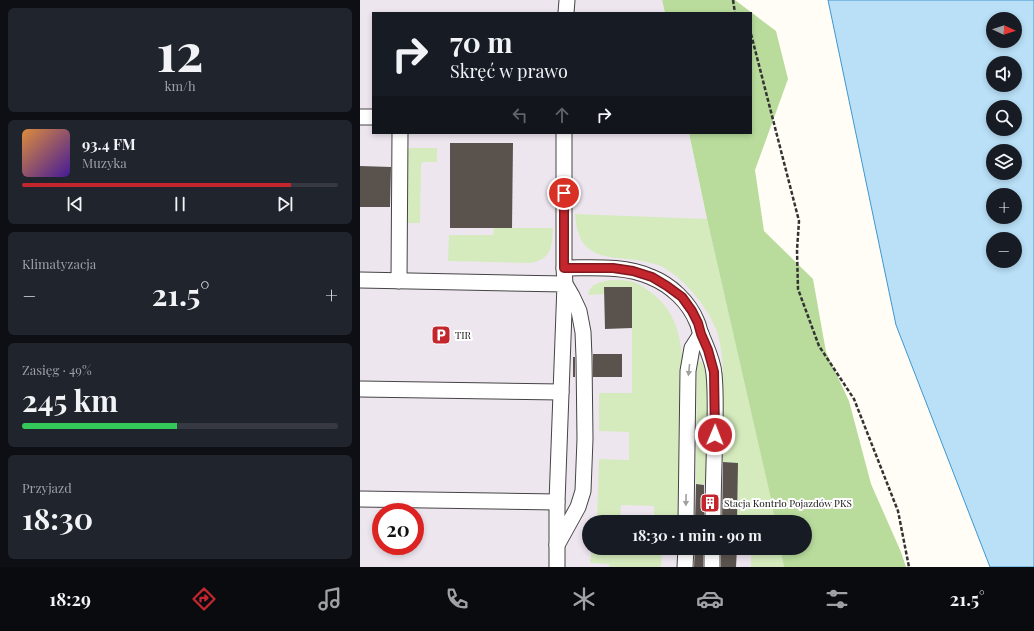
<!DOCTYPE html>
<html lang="pl">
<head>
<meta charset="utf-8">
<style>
  :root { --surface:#171b24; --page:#20242c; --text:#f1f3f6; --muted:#9ea1a6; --line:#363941; --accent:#c4262e }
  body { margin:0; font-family:"Playfair Display",serif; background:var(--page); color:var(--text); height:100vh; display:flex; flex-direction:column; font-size:15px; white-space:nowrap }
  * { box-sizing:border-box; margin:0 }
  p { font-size:13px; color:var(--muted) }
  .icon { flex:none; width:22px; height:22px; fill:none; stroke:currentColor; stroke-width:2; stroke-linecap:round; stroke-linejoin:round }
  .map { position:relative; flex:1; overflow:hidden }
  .drawer { display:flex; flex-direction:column; gap:8px; padding:8px; background:#0d0f14; width:360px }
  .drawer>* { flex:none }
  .banner { position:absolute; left:12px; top:12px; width:380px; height:122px; border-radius:0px; box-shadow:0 2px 6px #0003; background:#171b24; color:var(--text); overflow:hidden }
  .needle { width:26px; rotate:94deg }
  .tools { position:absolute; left:626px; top:12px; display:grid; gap:8px }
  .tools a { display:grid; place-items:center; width:36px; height:36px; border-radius:50%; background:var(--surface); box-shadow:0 2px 6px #0003; font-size:20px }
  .speed { position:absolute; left:12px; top:503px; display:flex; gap:8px; font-size:20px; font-weight:700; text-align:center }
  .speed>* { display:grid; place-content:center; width:52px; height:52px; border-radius:50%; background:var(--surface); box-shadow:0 2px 6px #0003; line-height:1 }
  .speed .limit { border:6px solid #d22; background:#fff; color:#111 }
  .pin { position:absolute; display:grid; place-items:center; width:34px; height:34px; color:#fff; margin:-17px; border:2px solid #fff; border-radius:50%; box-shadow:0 1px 4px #0007 }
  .me { position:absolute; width:44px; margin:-22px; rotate:1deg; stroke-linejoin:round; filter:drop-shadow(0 0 3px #0008) }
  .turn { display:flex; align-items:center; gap:14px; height:84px; padding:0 12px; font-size:18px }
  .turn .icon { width:52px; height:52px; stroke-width:2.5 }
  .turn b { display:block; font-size:28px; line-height:34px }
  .lanes { display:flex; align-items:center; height:38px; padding:0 12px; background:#0003; justify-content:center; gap:20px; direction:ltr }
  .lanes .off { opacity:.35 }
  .big { font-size:30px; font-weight:700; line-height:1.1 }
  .drawer .card { flex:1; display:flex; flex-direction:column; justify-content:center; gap:6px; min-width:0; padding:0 14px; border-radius:6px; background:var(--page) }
  .drawer .dial { align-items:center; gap:0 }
  .dial b { font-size:52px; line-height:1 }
  .song { display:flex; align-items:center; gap:12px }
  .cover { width:48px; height:48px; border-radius:6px; background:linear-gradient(135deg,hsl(30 70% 55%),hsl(260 70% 35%)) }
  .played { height:4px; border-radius:2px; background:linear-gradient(90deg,var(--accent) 85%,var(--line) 85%) }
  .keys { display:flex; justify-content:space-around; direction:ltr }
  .heat { display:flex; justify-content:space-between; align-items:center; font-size:22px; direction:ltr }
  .charge { height:6px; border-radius:3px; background:linear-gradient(90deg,#34c759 49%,var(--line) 0) }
  .trip { position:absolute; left:222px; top:515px; width:230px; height:40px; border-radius:20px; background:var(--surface); box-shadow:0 2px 6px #0003; font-weight:700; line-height:40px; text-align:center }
  .tabs { display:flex; height:64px; justify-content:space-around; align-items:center; background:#090b0e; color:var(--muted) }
  .tabs .icon { width:28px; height:28px }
  .tabs .active { color:var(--accent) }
  .tabs b { font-size:18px; color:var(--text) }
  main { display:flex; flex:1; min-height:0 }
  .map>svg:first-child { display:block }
</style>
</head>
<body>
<main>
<section class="drawer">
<div class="card dial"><b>12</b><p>km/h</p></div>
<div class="card">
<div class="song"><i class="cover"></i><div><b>93.4 FM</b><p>Muzyka</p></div></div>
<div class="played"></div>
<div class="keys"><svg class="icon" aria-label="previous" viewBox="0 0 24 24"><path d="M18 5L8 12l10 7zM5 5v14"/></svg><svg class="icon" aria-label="pause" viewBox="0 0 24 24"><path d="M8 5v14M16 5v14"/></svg><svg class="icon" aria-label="next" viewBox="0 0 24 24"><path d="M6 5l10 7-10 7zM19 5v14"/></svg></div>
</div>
<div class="card"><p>Klimatyzacja</p>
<div class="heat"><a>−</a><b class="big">21.5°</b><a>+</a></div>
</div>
<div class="card"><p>Zasięg · 49%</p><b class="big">245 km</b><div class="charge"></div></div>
<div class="card"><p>Przyjazd</p><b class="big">18:30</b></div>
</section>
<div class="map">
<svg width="674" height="567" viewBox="0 0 674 567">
  <rect width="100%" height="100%" fill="#fffdf5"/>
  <path fill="#eee6ef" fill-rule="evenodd" d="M0 0H302L305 13H13V133H329L347 219 410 495 415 522H229V548H420L424 567H0ZM21 512H55V546H21Z"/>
  <g fill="#d5ebbd">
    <path d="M50 148H77V162H63L61 164 60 223H43L46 152Z"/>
    <path d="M215 214 347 219 410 495 415 522H377L378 463 362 462C362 441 362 420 363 398 363 375 364 351 356 329 346 305 322 275 298 265 291 263 284 261 277 260 255 257 226 260 218 232 216 227 216 220 215 214Z"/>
    <path d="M134 228H193C192 247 192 259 170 263L88 261 89 235H133Z"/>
    <path d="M251 280C258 280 266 280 273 282 279 284 284 287 289 291 312 307 319 328 322 355L320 479 322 522H294V506L261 505 260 521 237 520 239 459 269 460V432L239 431V393H272V287H245V294L228 295C230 283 241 282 251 280Z"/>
    <path d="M340 361 342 362 347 377 349 485 336 484 337 371 338 363Z"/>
    <path d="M232 548H302L301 567H249V564L230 563Z"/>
    <path d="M391 548H420L424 567H391Z"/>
  </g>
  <path fill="#b9dc9c" d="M302 0H375L416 31 428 79 395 170 404 231 453 279 466 352 489 401 511 484 541 552 546 567H424L420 548H445V522H415L410 495 347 219 329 133H391V13H305Z"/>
  <path fill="#b9e0f7" stroke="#3f96cf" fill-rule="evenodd" d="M468 0H674V567H630L536 325ZM633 19H655V41H633ZM633 63H655V85H633ZM633 107H655V129H633ZM633 151H655V173H633ZM633 195H655V217H633ZM633 239H655V261H633Z"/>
  <g fill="#5a524d">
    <path d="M90 143H153L152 228H90Z"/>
    <path d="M0 166 31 167 30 207H0Z"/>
    <path d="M244 287H272V328L245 329Z"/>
    <rect x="233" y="354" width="29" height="23"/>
    <rect x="213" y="357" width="2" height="20"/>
    <path d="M363 462 378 463 377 522H362Z"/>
    <path d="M336 484 344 485V522H335Z"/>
    <path d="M335 548H343V567H334Z"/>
    <path d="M361 548H377L376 567H361Z"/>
  </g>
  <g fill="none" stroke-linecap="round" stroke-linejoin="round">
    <g stroke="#444" stroke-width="17">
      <g id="service">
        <path d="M206 13 207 0"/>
        <path d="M0 117H13"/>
        <path d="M204 133V268"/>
        <path d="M0 280 205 284 197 502V567"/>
        <path d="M39 281 40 133"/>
        <path d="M0 389 201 392"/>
        <path d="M0 499 197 502"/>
        <path d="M326 522 328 371 332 348 341 334"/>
        <path d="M197 545 218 507 223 491 225 439 224 357 223 332 219 311 212 296 205 284 204 268C233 268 264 265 291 277 311 285 329 302 337 322 339 326 339 330 341 334 346 347 353 360 354 374 356 393 355 412 355 431 354 461 353 492 353 522"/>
        <path d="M325 567 326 548"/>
        <path d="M352 567V548"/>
      </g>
    </g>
    <g stroke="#333" stroke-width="2.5" stroke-dasharray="4 2" stroke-linecap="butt">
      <path d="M373 0 375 13"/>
      <path d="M391 34 439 221 437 250 438 289 459 346 494 399 538 511 549 567"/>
    </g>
    <use href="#service" stroke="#fff" stroke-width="15"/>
  </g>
  <defs><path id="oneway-solid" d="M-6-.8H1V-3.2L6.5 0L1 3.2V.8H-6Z"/></defs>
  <g fill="#a0a0a0">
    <use href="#oneway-solid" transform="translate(329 370) rotate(96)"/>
    <use href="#oneway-solid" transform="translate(326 500) rotate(91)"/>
  </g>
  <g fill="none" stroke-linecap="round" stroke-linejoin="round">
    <g stroke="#7f191e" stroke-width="10">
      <path id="route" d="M204 193V268H253L273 271 292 277 307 286 322 297 332 311 338 323 341 334 348 350 354 372 355 435"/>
    </g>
    <use href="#route" stroke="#c4262e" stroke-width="7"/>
  </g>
  <defs>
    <g id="parking-square" transform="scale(1)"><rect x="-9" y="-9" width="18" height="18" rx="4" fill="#c4262e" stroke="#fff"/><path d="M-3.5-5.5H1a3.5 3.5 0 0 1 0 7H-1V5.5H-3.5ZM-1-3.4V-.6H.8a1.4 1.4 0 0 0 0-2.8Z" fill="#fff"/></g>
    <g id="building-square" transform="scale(1)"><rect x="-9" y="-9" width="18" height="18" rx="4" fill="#c4262e" stroke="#fff"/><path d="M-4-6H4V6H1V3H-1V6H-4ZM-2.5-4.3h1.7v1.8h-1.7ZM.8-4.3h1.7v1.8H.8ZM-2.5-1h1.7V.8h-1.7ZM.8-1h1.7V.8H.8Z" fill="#fff"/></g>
  </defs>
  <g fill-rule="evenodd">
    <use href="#parking-square" x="81" y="335"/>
    <use href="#building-square" x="350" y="503"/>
  </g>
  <g text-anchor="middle" stroke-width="4" stroke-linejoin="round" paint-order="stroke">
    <g font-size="10" fill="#111" stroke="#fff" text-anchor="start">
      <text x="95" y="339">TIR</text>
      <text x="364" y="507">Stacja Kontrlo Pojazdów PKS</text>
    </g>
  </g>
</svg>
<div class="tools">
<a><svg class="needle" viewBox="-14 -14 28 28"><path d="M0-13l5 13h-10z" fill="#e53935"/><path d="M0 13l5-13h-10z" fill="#9ea1a6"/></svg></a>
<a><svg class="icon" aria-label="sound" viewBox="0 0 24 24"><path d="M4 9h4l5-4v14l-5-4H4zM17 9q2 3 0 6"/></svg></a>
<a><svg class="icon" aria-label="search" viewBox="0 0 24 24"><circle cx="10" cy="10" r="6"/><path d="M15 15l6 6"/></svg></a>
<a><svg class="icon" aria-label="layers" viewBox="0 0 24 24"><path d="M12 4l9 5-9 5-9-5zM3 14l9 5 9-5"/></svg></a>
<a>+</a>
<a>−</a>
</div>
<div class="speed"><div class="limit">20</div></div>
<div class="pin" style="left:204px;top:193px;background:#d93025"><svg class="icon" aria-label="arrive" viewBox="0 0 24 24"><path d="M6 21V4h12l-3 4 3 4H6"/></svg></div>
<svg class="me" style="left:355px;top:435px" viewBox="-20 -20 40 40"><circle r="17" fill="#c4262e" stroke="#fff" stroke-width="3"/><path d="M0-11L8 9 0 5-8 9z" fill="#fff"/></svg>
<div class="trip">18:30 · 1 min · 90 m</div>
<div class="banner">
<div class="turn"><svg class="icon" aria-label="right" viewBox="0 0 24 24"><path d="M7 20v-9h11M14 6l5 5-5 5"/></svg><div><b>70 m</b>Skręć w prawo</div></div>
<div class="lanes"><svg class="icon off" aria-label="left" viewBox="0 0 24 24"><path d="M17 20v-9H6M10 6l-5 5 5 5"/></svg><svg class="icon off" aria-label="ahead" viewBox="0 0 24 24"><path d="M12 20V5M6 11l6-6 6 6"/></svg><svg class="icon" aria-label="right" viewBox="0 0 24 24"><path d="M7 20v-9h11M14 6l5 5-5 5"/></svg></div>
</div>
</div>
</main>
<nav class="tabs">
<b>18:29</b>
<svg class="icon active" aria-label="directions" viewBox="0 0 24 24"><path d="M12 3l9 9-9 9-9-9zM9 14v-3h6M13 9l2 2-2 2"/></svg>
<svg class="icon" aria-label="music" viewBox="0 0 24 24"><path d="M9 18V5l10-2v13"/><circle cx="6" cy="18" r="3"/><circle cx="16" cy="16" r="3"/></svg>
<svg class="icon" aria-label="phone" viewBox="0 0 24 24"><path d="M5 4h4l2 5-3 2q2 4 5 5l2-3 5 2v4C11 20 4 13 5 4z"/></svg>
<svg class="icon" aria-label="climate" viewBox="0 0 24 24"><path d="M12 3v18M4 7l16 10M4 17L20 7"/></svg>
<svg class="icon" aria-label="car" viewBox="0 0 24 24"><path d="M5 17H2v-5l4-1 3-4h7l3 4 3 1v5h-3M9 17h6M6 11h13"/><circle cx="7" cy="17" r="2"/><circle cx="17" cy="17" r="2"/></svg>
<svg class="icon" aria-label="filters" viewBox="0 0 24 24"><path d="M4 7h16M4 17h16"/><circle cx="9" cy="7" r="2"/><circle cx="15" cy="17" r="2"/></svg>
<b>21.5°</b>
</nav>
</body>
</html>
